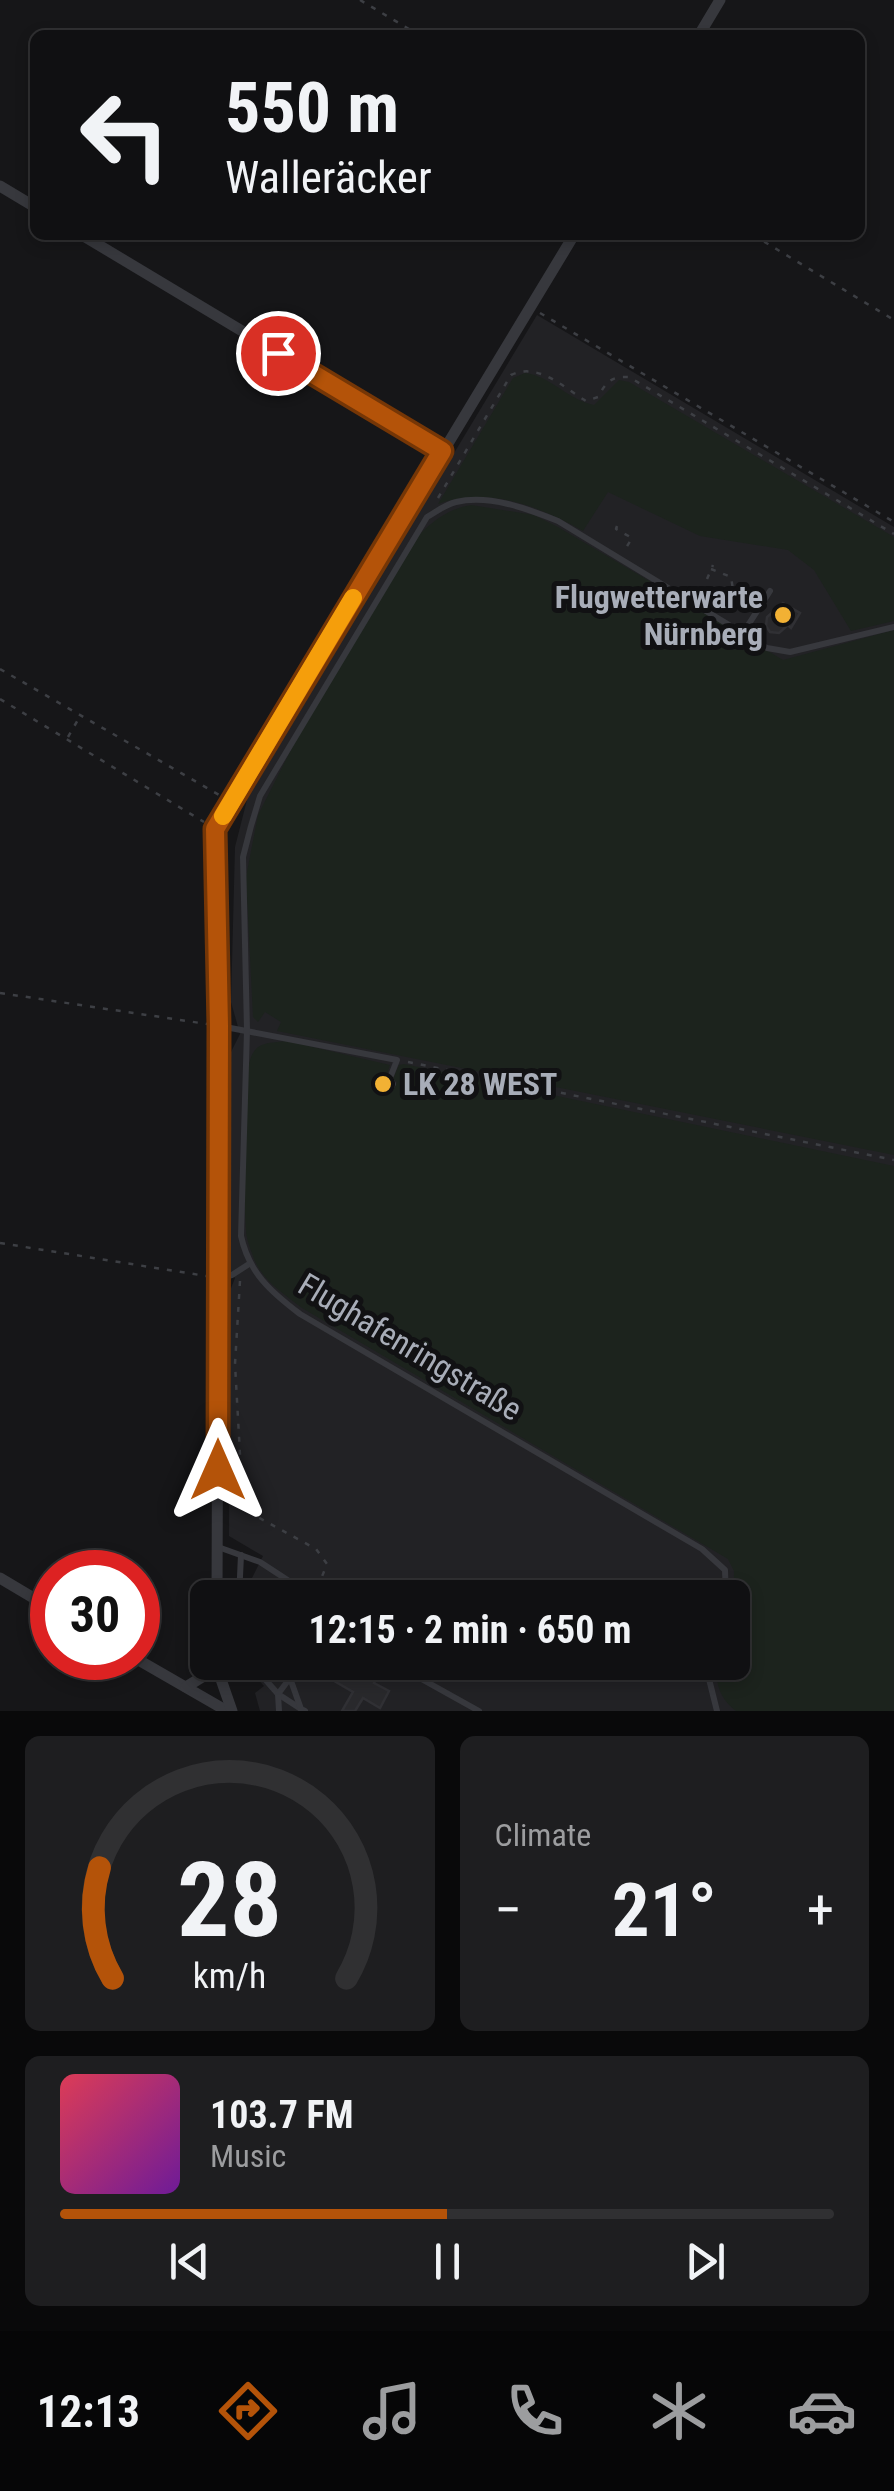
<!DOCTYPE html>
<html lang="en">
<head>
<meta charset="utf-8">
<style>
  :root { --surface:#101012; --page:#1e1e20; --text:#f1f3f6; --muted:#9c9d9f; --line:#303032; --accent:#b45309 }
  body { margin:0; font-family:"Roboto Condensed",sans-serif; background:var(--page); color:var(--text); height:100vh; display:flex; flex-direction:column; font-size:38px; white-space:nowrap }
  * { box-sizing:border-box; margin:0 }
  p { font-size:32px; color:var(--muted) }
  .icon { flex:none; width:55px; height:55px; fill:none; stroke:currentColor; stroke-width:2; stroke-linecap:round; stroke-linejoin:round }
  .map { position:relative; height:1711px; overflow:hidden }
  .sheet { display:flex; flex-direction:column; gap:25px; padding:25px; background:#09090a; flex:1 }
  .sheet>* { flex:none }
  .guide { position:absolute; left:30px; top:30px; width:835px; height:210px; border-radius:15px; box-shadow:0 5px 15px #0003,0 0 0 2px var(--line); background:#101012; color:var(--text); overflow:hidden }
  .speed { position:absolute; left:30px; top:1550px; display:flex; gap:20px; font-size:50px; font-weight:700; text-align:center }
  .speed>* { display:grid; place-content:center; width:130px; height:130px; border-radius:50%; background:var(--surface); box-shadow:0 5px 15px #0003,0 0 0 2px var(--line); line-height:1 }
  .speed .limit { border:15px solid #d22; background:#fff; color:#111 }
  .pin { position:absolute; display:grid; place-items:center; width:85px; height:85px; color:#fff; margin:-42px; border:5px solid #fff; border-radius:50%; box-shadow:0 2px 10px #0007 }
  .me { position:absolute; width:110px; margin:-55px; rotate:0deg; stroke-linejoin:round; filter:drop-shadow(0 0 8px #0008) }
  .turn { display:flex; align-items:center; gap:35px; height:210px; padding:0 30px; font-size:45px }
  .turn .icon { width:130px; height:130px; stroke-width:2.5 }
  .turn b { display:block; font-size:70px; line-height:85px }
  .big { font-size:75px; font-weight:700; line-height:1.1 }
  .sheet .card { flex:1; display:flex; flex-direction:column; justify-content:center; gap:15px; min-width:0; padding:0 35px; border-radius:15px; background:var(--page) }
  .sheet .dial { align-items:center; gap:0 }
  .dial svg { height:260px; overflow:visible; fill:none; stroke:var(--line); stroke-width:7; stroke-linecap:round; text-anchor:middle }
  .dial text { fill:var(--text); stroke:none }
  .song { display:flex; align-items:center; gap:30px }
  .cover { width:120px; height:120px; border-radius:15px; background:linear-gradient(135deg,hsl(350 70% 55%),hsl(280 70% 35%)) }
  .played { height:10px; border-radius:5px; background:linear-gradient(90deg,var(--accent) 50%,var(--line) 50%) }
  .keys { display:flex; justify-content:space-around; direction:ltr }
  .heat { display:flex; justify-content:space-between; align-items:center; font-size:55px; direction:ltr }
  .sheet .tiles { flex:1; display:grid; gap:25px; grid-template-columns:1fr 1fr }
  .card:last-child { grid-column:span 2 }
  .trip { position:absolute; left:190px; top:1580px; width:560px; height:100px; border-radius:15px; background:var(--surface); box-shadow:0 5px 15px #0003,0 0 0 2px var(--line); font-weight:700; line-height:100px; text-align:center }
  .dock { display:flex; height:160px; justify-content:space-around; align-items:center; background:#060607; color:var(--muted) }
  .dock .icon { width:70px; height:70px }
  .dock .selected { color:var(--accent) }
  .dock b { font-size:45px; color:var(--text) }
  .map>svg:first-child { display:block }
</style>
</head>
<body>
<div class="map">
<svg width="894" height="1711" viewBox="0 0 894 1711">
  <rect width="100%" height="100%" fill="#161618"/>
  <path fill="#222225" d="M537 315 894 527V1711H260L255 1693 264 1686 243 1663 732 1662V1598H228V1579L251 1580 263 1556 229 1536 230 1291 235 1278 229 1272 231 1052 240 1034 231 1002 235 847 248 796Z"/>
  <g fill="#1c231d">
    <path d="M525 373C551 376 568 400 594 405L619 380 629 382 894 537V621L851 631 814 570 788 550 700 536 608 492 583 531C539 506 488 486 438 504L513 378Z"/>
    <path d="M471 505 534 515 558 527 783 660 894 630V1155L277 1031 281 1022 265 1012 258 1022 253 1017 246 877 258 815 295 742 419 535C435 519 449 509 471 505Z"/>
    <path d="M287 1041 390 1065 385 1080 378 1084 392 1092 397 1082 393 1079 399 1065 404 1064 894 1166V1711H736C720 1699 714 1682 718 1663L732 1662 734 1571 728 1559 302 1308C284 1294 263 1281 254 1259 251 1250 246 1239 246 1230 244 1199 239 1075 253 1053 260 1041 274 1043 287 1041Z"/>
  </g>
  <g fill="#29292c" stroke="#303034" stroke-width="2.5">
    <path d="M783 603 800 613 791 628 788 625 779 633 770 632 766 626 767 617Z"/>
    <path d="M325 1662H339L351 1670 355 1662H362L380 1671 374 1683 389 1691 380 1708 363 1698 355 1711H342L353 1692 319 1672Z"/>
  </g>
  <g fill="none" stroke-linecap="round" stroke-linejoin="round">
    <g stroke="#3d3f44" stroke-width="2.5" stroke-dasharray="5 8" stroke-linecap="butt">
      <path d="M360 0 419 35"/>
      <path d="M753 235 894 320"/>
      <path d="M540 313 894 522"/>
      <path d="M438 498 511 375C538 362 563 387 586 401L598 397C606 382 611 376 629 377L894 534"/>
      <path d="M617 526 616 529 632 538 626 548"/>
      <path d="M711 569 731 577 734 596 749 605"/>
      <path d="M707 579 713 565"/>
      <path d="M0 669 221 796"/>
      <path d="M0 699 204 822"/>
      <path d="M68 737 79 718"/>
      <path d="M0 993 207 1024"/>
      <path d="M408 1062 894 1160"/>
      <path d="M0 1243 206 1276"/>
      <path d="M240 1281 235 1364 243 1509 316 1549 327 1564 317 1589"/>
    </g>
    <g stroke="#37383d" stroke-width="6">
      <path d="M743 633 770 591"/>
      <path d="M220 1026 397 1060 390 1078 393 1084 391 1088"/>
      <path d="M219 1278 232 1275 249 1264"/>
      <path d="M218 1547 260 1562 315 1598"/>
      <path d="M239 1598 241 1555"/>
      <path d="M726 1598 725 1570 702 1549 300 1314C271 1292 249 1273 241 1236L247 1030 243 857 251 826 260 796 427 517C436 512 446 504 456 502 489 494 528 509 558 521L767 648 790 652 894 627"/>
      <path d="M250 1662 278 1694 301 1709"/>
      <path d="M300 1662 290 1678 301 1709 305 1711"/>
      <path d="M391 1662 479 1711"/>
      <path d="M713 1662 709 1679 717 1711"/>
      <path d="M279 1711 278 1694 290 1678"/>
    </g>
    <g stroke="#37383d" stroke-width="11">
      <path d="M699 35 720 0"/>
      <path d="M0 186 35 207"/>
      <path d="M82 235 442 451"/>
      <path d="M0 1578 52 1609"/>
      <path d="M217 1598 219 1025 215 829 574 235"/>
      <path d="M135 1658 227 1711"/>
      <path d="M215 1662 232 1711"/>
      <path d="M186 1687 215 1669"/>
    </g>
  </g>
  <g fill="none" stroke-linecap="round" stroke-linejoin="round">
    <g stroke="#753606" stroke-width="25">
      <path id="route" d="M218 1470 219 1026 215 829 442 451 278 353"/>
    </g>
    <use href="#route" stroke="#b45309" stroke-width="18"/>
    <path stroke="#f59e0b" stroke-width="18" d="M223 816 353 598"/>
  </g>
  <g fill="#f2b134" stroke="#111113" stroke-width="4">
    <circle cx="783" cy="615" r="10"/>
    <circle cx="383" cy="1084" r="10"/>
  </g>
  <g text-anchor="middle" stroke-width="10" stroke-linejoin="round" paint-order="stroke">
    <g font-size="32" font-weight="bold" fill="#a8adb8" stroke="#111113" text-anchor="end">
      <text x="763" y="608">Flugwetterwarte<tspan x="763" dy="37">Nürnberg</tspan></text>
      <text x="403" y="1095" text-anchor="start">LK 28 WEST</text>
    </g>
    <g font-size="32" fill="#a8adb8" stroke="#111113">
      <text transform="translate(410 1347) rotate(31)" y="11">Flughafenringstraße</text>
    </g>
  </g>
</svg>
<div class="speed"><div class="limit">30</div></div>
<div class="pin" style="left:278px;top:353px;background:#d93025"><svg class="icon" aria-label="arrive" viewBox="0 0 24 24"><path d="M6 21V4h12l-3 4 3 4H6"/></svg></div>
<svg class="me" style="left:218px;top:1470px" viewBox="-20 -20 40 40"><path d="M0-17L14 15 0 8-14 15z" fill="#b45309" stroke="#fff" stroke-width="4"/></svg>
<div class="trip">12:15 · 2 min · 650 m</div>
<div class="guide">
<div class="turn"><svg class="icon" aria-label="left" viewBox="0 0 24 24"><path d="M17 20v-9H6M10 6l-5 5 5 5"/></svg><div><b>550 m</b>Walleräcker</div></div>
</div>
</div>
<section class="sheet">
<div class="tiles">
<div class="card dial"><svg viewBox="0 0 100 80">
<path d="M14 69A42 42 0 1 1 86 69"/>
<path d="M14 69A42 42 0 0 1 10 35" stroke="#b45309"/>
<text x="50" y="56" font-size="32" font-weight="700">28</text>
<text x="50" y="72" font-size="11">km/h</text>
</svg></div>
<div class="card"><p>Climate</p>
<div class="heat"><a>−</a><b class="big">21°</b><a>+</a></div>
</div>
<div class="card">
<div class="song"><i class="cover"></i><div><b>103.7 FM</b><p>Music</p></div></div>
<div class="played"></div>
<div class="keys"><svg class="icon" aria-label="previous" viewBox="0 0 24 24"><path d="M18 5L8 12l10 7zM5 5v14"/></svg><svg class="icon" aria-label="pause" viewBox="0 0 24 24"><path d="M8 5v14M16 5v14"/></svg><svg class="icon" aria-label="next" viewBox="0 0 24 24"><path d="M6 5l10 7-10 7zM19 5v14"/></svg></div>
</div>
</div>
</section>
<nav class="dock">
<b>12:13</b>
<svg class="icon selected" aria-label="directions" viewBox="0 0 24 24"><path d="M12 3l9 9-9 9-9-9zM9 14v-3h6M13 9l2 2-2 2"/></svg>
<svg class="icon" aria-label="music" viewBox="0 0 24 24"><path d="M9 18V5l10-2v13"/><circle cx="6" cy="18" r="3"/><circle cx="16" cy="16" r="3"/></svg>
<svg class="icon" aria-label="phone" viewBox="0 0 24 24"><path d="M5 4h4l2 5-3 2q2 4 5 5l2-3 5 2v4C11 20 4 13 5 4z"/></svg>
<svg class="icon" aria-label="climate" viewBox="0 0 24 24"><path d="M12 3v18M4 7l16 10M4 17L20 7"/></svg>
<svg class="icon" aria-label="car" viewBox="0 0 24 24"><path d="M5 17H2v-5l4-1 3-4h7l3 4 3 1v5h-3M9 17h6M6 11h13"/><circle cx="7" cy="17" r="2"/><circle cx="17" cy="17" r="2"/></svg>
</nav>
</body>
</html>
